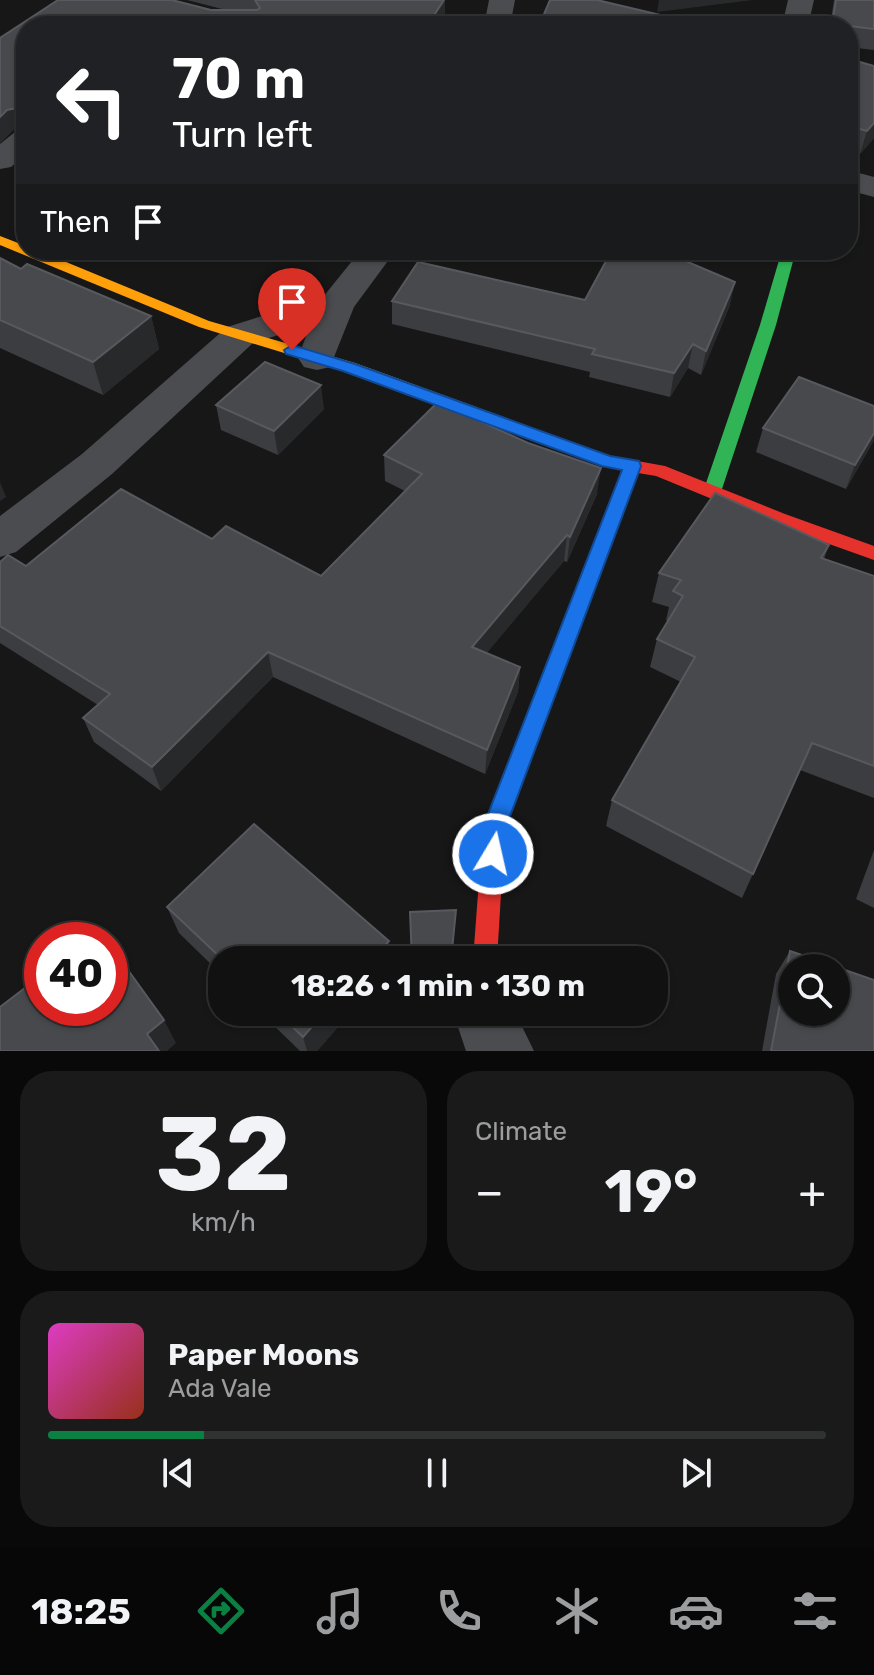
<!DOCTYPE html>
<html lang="en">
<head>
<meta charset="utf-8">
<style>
  :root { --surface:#111; --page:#1a1a1a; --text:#f1f3f6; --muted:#9c9d9f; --line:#303131; --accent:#0b8043 }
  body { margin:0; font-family:Rubik,sans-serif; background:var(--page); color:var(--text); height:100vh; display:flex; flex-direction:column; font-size:30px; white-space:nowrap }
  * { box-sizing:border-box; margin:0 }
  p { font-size:26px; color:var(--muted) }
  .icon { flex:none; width:44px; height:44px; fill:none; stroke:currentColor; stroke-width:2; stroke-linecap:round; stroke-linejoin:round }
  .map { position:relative; height:1051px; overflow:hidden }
  .side { display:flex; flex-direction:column; gap:20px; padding:20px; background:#090909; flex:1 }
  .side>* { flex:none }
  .top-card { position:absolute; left:16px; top:16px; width:842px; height:244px; border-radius:32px; box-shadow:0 2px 6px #0004,0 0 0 2px var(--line); background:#202124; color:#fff; overflow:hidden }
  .controls { position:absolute; left:778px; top:954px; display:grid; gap:16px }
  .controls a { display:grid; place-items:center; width:72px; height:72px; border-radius:50%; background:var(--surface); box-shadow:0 2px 6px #0004,0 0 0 2px var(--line); font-size:40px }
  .speed { position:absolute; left:24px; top:922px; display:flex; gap:16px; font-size:40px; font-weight:700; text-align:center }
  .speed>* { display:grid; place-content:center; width:104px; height:104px; border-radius:50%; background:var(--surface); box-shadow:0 2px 6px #0004,0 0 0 2px var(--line); line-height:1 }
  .speed .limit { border:12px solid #d22; background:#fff; color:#111 }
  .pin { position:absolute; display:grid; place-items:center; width:68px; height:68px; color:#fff; margin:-82px -34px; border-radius:50% 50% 50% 0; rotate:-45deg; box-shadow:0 0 8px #0007 }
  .pin .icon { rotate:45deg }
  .me { position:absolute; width:88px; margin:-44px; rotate:9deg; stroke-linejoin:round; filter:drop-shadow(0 0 6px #0008) }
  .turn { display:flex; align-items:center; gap:28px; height:168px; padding:0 24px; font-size:36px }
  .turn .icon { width:104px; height:104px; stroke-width:2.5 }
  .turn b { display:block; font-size:56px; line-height:68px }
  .then { display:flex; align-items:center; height:76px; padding:0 24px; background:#0003; gap:16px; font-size:30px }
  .big { font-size:60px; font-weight:700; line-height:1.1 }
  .side .widget { flex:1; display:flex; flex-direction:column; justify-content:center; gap:12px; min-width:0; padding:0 28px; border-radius:32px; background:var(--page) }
  .side .dial { align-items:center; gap:0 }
  .dial b { font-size:104px; line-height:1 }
  .song { display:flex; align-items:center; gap:24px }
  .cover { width:96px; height:96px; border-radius:12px; background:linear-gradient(135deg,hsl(310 70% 55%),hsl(10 70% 35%)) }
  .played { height:8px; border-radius:4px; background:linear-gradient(90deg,var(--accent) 20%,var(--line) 20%) }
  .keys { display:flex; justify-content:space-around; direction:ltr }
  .heat { display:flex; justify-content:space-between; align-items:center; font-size:44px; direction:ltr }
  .side .tiles { flex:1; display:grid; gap:20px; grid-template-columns:1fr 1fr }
  .widget:last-child { grid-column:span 2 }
  .trip { position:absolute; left:208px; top:946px; width:460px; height:80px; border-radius:32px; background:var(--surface); box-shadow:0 2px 6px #0004,0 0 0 2px var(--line); font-weight:700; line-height:80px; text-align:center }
  .tab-bar { display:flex; height:128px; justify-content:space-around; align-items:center; background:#070707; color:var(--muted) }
  .tab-bar .icon { width:56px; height:56px }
  .tab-bar .current { color:var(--accent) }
  .tab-bar b { font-size:36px; color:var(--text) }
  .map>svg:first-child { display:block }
</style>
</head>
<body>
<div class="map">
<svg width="874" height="1051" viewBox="0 0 874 1051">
  <rect width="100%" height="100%" fill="#171717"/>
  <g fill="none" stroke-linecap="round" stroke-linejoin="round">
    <g fill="#4b4c50" fill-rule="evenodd">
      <path d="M489 0H515L510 26H484Z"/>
      <path d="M788 0H814L808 26H782Z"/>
      <path d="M26 129V154L11 167 0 169V144L15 132Z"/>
      <path d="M848 170 874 177V197L848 190Z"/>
      <path d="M361 250H396L354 307 330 367 317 370 304 367 298 358 310 325 253 343 112 474 16 552 0 557V516L82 454 227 327 323 297Z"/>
      <path d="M453 1012H515L534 1051H466Z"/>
    </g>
    <path fill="#30b455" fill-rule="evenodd" d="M782 250H796L776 325 721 492 712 498 703 492 760 325Z"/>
    <path fill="#ff9f0a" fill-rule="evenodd" d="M0 236 26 246V250H37L209 321 355 363 476 407 478 411 476 415H464L343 371 199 327 0 245Z"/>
    <path fill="#e5322d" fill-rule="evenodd" d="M470 405 610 456 665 466 785 514 874 546V560L773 524 656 476 638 473 505 827 497 960H473L483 827 622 470 602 466 464 415 462 411 464 407Z"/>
  </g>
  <g fill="#3c3d40">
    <path d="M58 0H172L211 10H226L187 0H445V16L439 26H26V144L23 128 13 130 0 143V38Z"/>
    <path d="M834 0H874V50L848 47V26H830Z"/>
    <path d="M848 65 874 66V138L860 154 848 150Z"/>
    <path d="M612 250H683L680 258 730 305 701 375 688 368 670 397 589 377 590 372 392 324V301L585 300Z"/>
    <path d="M0 258 21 269 151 316 159 349 103 395 0 348Z"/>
    <path d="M216 405 324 409 278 455 221 430Z"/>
    <path d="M874 406V440L846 489 756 452 763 428Z"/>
    <path d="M384 455 597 494 567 562 564 561 486 653 520 667 518 692 485 774 273 677 161 791 94 742 83 718 98 705 0 643V562L26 566 212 539 321 576 405 491 385 481Z"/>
    <path d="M829 545 824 559 874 576V798L800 770 742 898 606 826 612 800 681 682 650 667 657 639 668 621 666 620 669 607 652 602 659 573Z"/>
    <path d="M874 850V908L856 899Z"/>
    <path d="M167 907 222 960V975L179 933Z"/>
    <path d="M790 951 874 1051H762L776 974Z"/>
    <path d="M260 1012H351L317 1051H300Z"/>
  </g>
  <g fill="#28292a">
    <path d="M444 0H445V16L439 26H427Z"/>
    <path d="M659 0H753L657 12Z"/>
    <path d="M22 107 26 127 13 130 0 143V117L7 110Z"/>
    <path d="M874 123V138L860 154 867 131Z"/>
    <path d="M679 250H683L672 280 676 257Z"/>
    <path d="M735 282 730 305 701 375 706 351Z"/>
    <path d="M151 316 159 349 103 395 93 362Z"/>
    <path d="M693 344 688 368 670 397 674 373Z"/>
    <path d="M321 385 324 409 278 455 274 431Z"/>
    <path d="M874 433V440L846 489 855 465Z"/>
    <path d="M601 468 597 494 567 562 570 537Z"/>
    <path d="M0 482 6 497 0 501Z"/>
    <path d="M567 535 564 561 471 672 472 647Z"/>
    <path d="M268 652 273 677 161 791 152 767Z"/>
    <path d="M520 667 518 692 485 774 487 750Z"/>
    <path d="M389 941 391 960H372Z"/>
    <path d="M325 1012H351L317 1051H307L303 1037Z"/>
    <path d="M164 1020 176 1043 167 1051H157L147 1034Z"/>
  </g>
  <g fill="#48494d" stroke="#57595e" stroke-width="2" fill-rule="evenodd">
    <path d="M58 0H172L211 10H257L260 8 255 0H444L427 26H26V134H23L22 107 7 110 0 117V38Z"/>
    <path d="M550 0H597L707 26H539Z"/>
    <path d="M836 0H874V29L832 24Z"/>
    <path d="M853 60 874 66V123L867 131 848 126V65Z"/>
    <path d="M612 250H679L676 257 735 282 706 351 693 344 674 373 592 354 595 349 392 301 418 262 585 300Z"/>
    <path d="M0 258 21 269 27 264 151 316 93 362 0 320Z"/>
    <path d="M265 362 321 385 274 431 216 405Z"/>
    <path d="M799 377 874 406V433L855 465 763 428Z"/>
    <path d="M438 402 528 443 601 468 570 537 567 535 472 647 520 667 487 750 268 652 152 767 83 718 110 694 0 626V562L8 555 26 566 121 489 212 539 226 526 321 576 422 474 384 455Z"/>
    <path d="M715 493 829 545 821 558 874 576V766L812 743 753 874 612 800 695 657 657 639 683 596 673 591 681 580 659 573Z"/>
    <path d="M254 824 389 941 372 960H223L167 907Z"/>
    <path d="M456 910 452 950 455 953H470V960H412L410 912Z"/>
    <path d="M100 931 107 940H89Z"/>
    <path d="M110 945 164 1020 147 1034 159 1051H0V1007L42 975V1008H110Z"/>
    <path d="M790 951 874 980V1051H771ZM792 968H836V1012H792Z"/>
    <path d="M277 1012H325L303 1037Z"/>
  </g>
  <path fill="#1a73e8" stroke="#114b97" stroke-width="2" d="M292 345 355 364 610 456 639 461 641 466 506 827 501 862 493 865 484 862 481 854 483 827 622 470 602 466 343 371 286 354 284 350Z"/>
</svg>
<div class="controls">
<a><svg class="icon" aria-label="search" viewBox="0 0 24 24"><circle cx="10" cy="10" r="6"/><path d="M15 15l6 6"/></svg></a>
</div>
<div class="speed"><div class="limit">40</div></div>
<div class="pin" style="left:292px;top:350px;background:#d93025"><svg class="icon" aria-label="arrive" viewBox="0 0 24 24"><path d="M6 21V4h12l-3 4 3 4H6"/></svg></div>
<svg class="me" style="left:493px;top:854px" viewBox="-20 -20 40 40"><circle r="17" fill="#1a73e8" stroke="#fff" stroke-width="3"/><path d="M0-11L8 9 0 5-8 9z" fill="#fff"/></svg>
<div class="trip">18:26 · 1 min · 130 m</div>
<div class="top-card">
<div class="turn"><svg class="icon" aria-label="left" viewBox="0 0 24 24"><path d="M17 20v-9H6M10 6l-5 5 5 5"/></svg><div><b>70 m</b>Turn left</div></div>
<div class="then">Then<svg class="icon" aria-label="arrive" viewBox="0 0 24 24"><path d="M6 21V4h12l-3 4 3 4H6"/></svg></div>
</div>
</div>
<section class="side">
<div class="tiles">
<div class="widget dial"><b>32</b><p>km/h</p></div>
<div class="widget"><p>Climate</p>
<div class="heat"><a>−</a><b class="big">19°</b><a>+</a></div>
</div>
<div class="widget">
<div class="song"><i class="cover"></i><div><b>Paper Moons</b><p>Ada Vale</p></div></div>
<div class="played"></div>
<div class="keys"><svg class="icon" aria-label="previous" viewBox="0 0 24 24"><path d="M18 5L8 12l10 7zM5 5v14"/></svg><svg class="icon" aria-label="pause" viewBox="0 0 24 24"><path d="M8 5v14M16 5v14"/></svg><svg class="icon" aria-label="next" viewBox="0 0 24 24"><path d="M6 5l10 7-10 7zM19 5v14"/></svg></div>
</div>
</div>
</section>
<nav class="tab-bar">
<b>18:25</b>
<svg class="icon current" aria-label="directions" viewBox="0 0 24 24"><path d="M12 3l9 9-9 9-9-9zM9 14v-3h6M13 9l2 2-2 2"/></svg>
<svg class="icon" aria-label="music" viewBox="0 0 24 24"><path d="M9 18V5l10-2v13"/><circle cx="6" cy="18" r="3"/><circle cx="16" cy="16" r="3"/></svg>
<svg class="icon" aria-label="phone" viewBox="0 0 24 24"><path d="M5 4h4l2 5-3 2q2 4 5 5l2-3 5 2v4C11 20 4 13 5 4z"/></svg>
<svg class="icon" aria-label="climate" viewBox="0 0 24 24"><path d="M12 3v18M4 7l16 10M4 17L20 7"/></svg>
<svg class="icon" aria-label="car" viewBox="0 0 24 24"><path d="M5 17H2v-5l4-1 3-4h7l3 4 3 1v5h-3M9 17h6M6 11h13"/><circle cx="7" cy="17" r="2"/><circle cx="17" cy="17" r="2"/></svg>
<svg class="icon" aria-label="filters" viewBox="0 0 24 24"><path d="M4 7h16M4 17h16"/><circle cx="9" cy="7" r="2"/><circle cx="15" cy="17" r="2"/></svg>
</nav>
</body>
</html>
